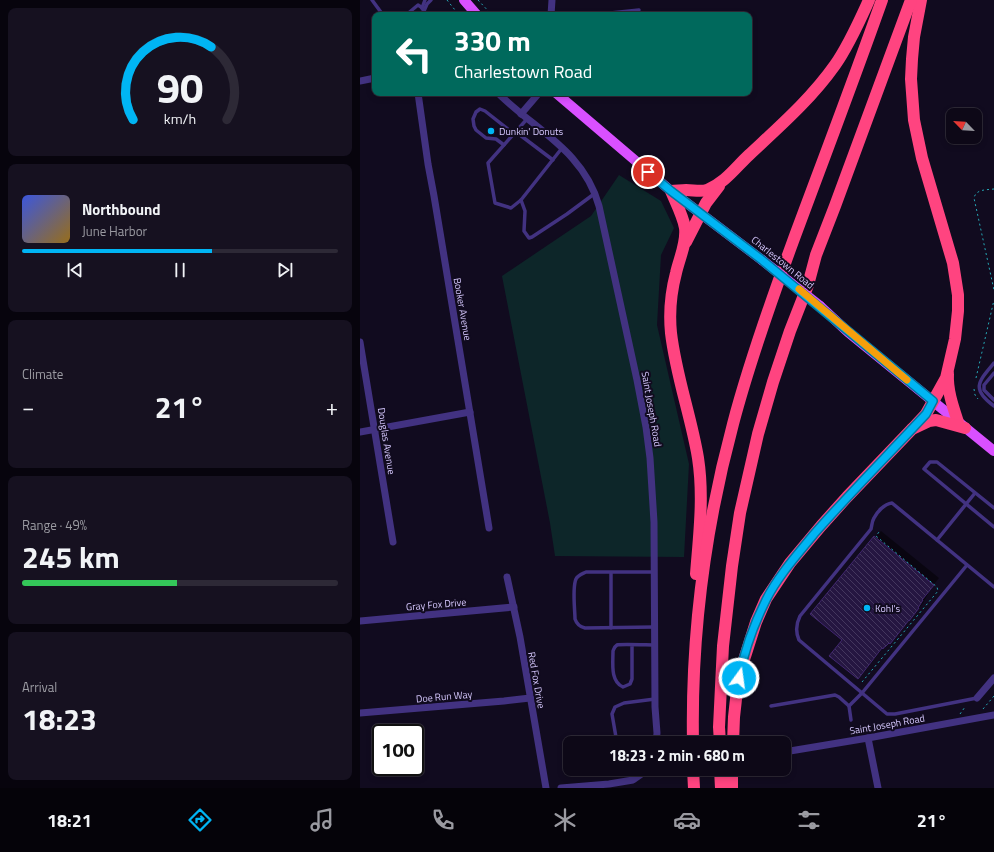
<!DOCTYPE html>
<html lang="en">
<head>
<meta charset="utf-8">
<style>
  :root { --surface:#0d0817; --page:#161120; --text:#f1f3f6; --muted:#9a9aa1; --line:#2d2936; --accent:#00b5f4 }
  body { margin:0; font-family:"Titillium Web",sans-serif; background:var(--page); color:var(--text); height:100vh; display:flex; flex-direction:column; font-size:15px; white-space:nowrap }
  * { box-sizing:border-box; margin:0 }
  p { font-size:13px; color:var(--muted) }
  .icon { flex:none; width:22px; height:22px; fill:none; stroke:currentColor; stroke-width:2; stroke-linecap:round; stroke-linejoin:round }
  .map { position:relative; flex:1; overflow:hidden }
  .drawer { display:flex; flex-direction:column; gap:8px; padding:8px; background:#07040d; width:360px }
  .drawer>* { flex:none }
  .hud { position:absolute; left:12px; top:12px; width:380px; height:84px; border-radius:8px; box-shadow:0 2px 6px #0003,0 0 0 1px var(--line); background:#00695c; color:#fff; overflow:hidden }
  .needle { width:26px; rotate:295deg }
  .controls { position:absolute; left:586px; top:108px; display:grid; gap:8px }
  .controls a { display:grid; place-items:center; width:36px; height:36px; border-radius:8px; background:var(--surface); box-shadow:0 2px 6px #0003,0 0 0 1px var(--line); font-size:20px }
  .speed { position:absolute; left:12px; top:724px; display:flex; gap:8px; font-size:20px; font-weight:700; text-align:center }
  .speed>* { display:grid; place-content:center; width:52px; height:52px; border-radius:50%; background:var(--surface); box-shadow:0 2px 6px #0003,0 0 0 1px var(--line); line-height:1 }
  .speed .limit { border:2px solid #111; border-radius:6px; background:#fff; color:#111 }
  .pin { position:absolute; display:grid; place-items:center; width:34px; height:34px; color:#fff; margin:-17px; border:2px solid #fff; border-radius:50%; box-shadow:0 1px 4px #0007 }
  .me { position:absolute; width:44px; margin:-22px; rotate:14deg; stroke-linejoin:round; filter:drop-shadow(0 0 3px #0008) }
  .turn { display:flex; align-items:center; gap:14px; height:84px; padding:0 16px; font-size:18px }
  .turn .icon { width:52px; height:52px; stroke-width:2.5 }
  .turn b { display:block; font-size:28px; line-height:34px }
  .big { font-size:30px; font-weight:700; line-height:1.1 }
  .drawer .widget { flex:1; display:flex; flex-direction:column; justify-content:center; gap:6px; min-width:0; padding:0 14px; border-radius:8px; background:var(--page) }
  .drawer .dial { align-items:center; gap:0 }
  .dial svg { height:104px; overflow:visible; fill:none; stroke:var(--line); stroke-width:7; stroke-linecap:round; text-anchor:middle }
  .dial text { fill:var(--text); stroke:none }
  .song { display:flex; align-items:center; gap:12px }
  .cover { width:48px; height:48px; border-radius:6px; background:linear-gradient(135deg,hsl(230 70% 55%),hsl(40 70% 35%)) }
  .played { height:4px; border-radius:2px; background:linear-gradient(90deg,var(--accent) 60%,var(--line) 60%) }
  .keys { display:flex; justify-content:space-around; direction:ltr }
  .heat { display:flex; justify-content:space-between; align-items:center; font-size:22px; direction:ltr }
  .charge { height:6px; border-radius:3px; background:linear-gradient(90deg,#34c759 49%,var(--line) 0) }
  .trip { position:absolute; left:203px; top:736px; width:228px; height:40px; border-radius:8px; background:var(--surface); box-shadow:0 2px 6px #0003,0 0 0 1px var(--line); font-weight:700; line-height:40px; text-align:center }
  .tab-bar { display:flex; height:64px; justify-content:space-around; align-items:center; background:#050309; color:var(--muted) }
  .tab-bar .icon { width:28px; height:28px }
  .tab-bar .on { color:var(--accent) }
  .tab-bar b { font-size:18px; color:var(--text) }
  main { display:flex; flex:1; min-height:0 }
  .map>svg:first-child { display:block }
</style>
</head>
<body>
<main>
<section class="drawer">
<div class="widget dial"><svg viewBox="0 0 100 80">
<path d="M14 69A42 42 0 1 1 86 69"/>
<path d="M14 69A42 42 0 0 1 74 13" stroke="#00b5f4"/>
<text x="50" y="56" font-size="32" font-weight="700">90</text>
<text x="50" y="72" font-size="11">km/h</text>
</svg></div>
<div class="widget">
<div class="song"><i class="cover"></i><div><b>Northbound</b><p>June Harbor</p></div></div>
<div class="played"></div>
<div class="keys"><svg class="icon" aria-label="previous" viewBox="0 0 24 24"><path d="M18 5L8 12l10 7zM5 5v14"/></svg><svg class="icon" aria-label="pause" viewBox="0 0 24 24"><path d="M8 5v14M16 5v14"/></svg><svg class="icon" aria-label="next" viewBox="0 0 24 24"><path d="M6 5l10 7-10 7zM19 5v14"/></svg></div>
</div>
<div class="widget"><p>Climate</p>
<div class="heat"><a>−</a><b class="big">21°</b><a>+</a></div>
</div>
<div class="widget"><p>Range · 49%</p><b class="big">245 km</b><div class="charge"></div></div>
<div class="widget"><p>Arrival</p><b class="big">18:23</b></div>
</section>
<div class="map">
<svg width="634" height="788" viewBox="0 0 634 788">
  <defs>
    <pattern id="building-back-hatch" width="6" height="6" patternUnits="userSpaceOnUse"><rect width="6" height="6" fill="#251641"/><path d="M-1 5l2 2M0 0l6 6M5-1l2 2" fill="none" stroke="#44375e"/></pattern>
  </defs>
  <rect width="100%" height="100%" fill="#110b1f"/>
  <path fill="#0d2629" d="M259 175 301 201 314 228 301 255 297 325 329 464 324 557 195 556 190 523 142 276 231 216Z"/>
  <path fill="#0007" d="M521 531 579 578 567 593 568 594 564 601V602L555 613 523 648 504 672 483 640 515 537Z"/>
  <path fill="url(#building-back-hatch)" stroke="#40266f" d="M514 536 574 585 562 600H563L558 608H559L549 621V620L530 644 529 643 525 647H524L523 649 522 648 498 679 469 656 482 640 450 614Z"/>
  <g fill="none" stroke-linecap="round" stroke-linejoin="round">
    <g stroke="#25a9b7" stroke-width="1" stroke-dasharray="2 3" stroke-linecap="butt">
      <path d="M87 0 99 15"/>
      <path d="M118 0 132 15"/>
      <path d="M166 97 167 93"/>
      <path d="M634 189C626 190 616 189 614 198L634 290"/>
      <path d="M616 378 634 300"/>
      <path d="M614 389 615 395 618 399"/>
      <path d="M502 682 578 591 577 587 516 536 519 532"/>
      <path d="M623 709 634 696"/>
      <path d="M600 714 605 707"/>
    </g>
    <g stroke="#423281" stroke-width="3.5">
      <path d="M12 0 23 15"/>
      <path d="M62 8 65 0"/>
      <path d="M64 11 67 4 71 0"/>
      <path d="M46 15 58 5 61 7 67 15"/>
      <path d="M231 15 279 10"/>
      <path d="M167 119 128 163 135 203 151 208 161 200 202 148"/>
      <path d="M156 132 193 160"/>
      <path d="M144 145 136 139 126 138 116 130 114 126 113 119 116 112 120 109 125 111 154 134"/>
      <path d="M161 200 165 211 164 231 169 238 172 237 207 214 234 194"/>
      <path d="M634 363C618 382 611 389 634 406"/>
      <path d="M634 373 624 385V390L634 400"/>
      <path d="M634 508 577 462H570L564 469 634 527"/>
      <path d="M577 540 615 493"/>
      <path d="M294 572H226C222 574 218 575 216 579 212 588 215 610 215 619 217 625 220 627 225 628L294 627"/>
      <path d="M251 628V573"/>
      <path d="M272 645V679L270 684 263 687C250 681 253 663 253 651 254 649 254 647 257 645 260 644 288 645 294 645"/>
      <path d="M617 698 535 714H527L439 640C435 631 436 624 440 616L511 529C512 525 512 521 514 518 517 512 524 504 532 503L634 587"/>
      <path d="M411 706 475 695 479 697 489 706 502 693 607 565"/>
      <path d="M489 706 491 720"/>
      <path d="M257 743 252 714 255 707 264 703 295 699"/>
    </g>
    <g stroke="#423281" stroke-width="7">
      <path d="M191 15 192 0"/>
      <path d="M0 81 15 78"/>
      <path d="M58 93 68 164 74 196 79 226 129 528"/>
      <path d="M138 93C175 130 224 151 239 206L277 380 286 427 290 458 294 522 295 707 297 733 296 743"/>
      <path d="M161 114 179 93"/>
      <path d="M0 342 33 542"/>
      <path d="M0 432 110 412"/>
      <path d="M147 577 160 637 186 788"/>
      <path d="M0 621 154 607"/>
      <path d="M617 698 634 678"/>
      <path d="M0 713 144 701 170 698"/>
      <path d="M508 738 518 788"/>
      <path d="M424 752 508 738 634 715"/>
      <path d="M201 788 249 784 273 780 283 773 285 769"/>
    </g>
    <g stroke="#d950ff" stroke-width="10">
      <path d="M104 0 117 15"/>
      <path d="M196 93 311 191 402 260"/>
      <path d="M460 306 488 332 634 451"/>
    </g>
    <g stroke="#ff4480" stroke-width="12">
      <path d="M326 242 346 203 359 186"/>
      <path d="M588 374C587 390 593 407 598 422"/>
      <path d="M552 429 566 414 586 378 595 339 598 311V295L593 263 562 158 554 120 551 79 552 59 554 37 561 0"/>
      <path d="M336 574C339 535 344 497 338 458 331 416 316 376 311 333 309 313 311 292 316 273 319 259 327 243 325 228 323 216 316 203 311 191 316 191 321 190 326 190 333 190 341 192 347 190 365 183 376 167 389 155 420 126 451 99 475 65 489 45 499 22 509 0"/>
      <path d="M333 743C331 636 345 528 373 424 389 363 410 304 432 244 462 163 493 82 522 0"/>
      <path d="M360 743 359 727 363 646 372 566 380 513 398 434 413 382 430 331 448 285 456 255 475 206 551 0"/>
      <path d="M373 743 374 717 377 690 382 666 396 622 406 599 430 563 461 526 487 497 552 429 569 421 576 420 605 428"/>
      <path d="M333 769 334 788"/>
      <path d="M360 769 361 788"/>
      <path d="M372 788V769"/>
    </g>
    <path stroke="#d950ff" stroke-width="10" d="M402 260 460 306"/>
  </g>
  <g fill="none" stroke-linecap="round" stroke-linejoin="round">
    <g stroke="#00769f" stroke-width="10">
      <path id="route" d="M288 172 311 191 402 260 573 401 566 414C529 454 490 493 454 534 437 555 418 576 406 600 394 624 384 652 379 678"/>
    </g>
    <use href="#route" stroke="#00b5f4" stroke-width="7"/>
    <path stroke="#f59e0b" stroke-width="7" d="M439 289 547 380"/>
  </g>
  <g fill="#00b5f4" stroke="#110b1f" stroke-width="1.5">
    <circle cx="131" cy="131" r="4"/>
    <circle cx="507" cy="608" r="4"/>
  </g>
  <g text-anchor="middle" stroke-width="4" stroke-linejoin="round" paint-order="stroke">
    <g font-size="10" fill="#d7c9ff" stroke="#110b1f" text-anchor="start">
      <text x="139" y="135">Dunkin' Donuts</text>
      <text x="515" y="612">Kohl's</text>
    </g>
    <g font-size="10" fill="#d7c9ff" stroke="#110b1f">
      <text transform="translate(423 262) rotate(39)" y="4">Charlestown Road</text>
      <text transform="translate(103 309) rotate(80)" y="4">Booker Avenue</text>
      <text transform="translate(292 409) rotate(80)" y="4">Saint Joseph Road</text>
      <text transform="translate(27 441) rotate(81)" y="4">Douglas Avenue</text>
      <text transform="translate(76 604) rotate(-5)" y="4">Gray Fox Drive</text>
      <text transform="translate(177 680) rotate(80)" y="4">Red Fox Drive</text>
      <text transform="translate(84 696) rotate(-5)" y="4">Doe Run Way</text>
      <text transform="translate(527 724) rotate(-10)" y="4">Saint Joseph Road</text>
    </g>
  </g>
</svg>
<div class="controls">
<a><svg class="needle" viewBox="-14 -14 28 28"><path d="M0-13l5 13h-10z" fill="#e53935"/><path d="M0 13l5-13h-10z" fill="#9a9aa1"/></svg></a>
</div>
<div class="speed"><div class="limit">100</div></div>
<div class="pin" style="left:288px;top:172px;background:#d93025"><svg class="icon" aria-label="arrive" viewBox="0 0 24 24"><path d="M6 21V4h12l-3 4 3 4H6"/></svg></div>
<svg class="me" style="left:379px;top:678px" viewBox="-20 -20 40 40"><circle r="17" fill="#00b5f4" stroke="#fff" stroke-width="3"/><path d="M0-11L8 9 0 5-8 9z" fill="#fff"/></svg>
<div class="trip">18:23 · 2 min · 680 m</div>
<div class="hud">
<div class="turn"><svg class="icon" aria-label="left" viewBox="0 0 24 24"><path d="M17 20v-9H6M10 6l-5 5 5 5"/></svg><div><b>330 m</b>Charlestown Road</div></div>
</div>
</div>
</main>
<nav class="tab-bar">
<b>18:21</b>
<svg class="icon on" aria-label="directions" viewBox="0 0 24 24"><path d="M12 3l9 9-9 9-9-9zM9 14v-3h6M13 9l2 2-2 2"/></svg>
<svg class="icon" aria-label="music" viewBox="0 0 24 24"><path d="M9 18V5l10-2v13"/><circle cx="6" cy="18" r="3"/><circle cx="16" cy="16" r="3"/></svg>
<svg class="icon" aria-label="phone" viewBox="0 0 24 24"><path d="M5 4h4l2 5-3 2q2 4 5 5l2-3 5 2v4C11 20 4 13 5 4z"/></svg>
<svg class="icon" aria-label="climate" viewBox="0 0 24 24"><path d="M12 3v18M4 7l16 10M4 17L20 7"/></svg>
<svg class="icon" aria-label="car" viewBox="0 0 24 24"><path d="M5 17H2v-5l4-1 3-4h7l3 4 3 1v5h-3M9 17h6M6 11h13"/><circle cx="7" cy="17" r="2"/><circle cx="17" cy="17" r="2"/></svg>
<svg class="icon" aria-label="filters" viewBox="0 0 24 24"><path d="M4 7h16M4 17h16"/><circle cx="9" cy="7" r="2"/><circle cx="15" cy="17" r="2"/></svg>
<b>21°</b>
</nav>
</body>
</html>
